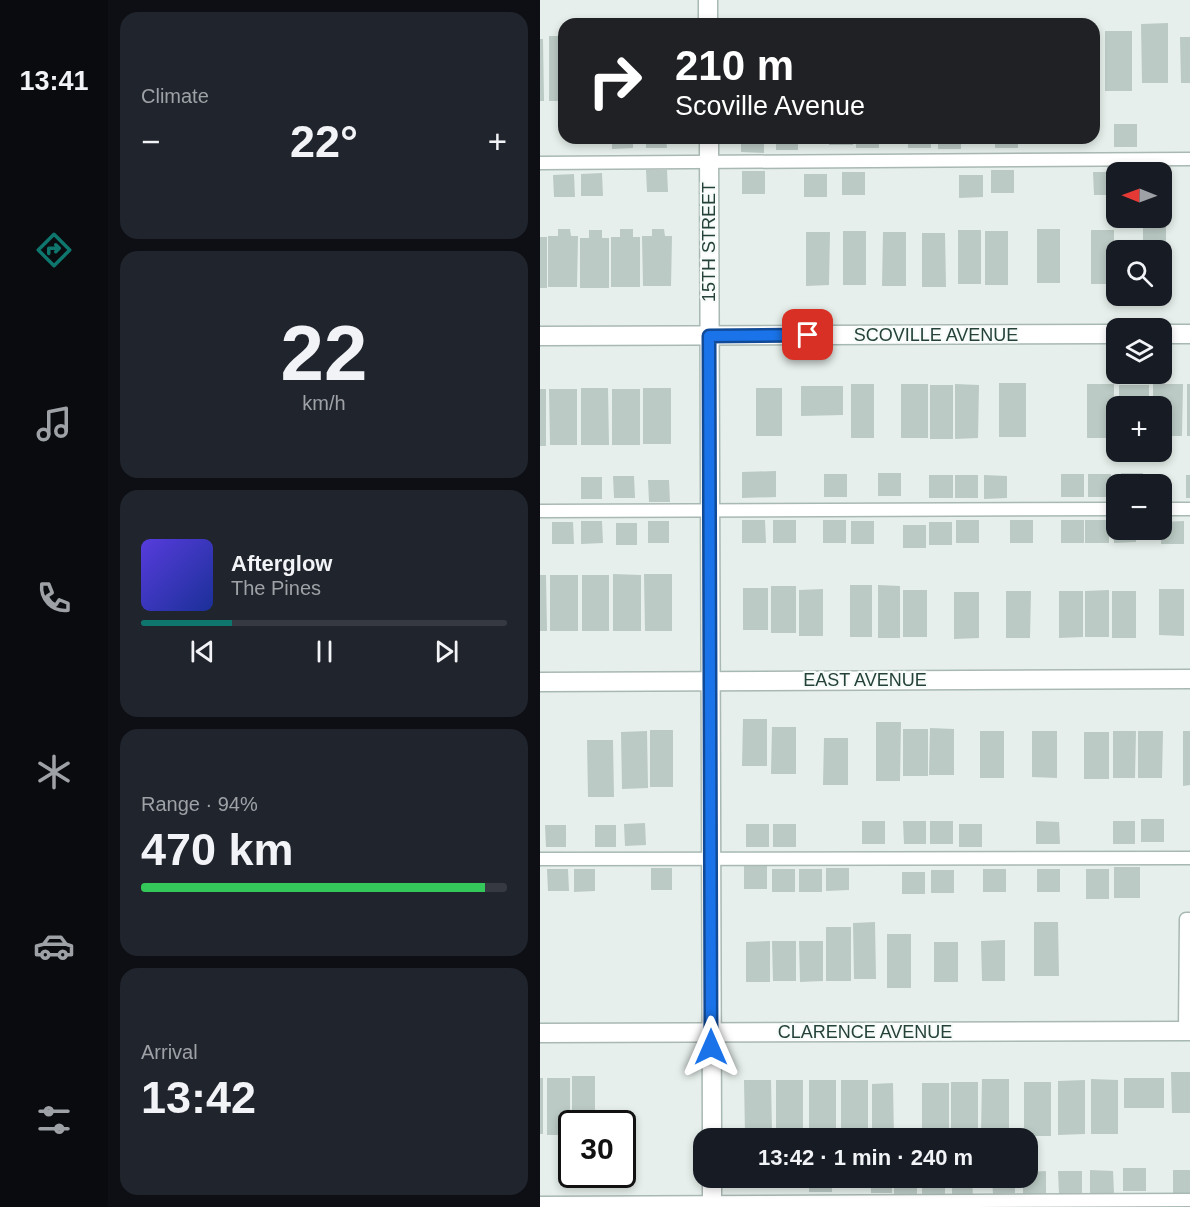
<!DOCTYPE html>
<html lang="en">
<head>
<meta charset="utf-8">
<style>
  :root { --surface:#171b24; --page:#20242c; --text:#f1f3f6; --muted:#9ea1a6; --line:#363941; --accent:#0f766e }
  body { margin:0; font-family:Arial,sans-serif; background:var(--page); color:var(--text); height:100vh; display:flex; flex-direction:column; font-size:22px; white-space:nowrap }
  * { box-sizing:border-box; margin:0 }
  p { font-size:20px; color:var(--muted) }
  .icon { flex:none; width:33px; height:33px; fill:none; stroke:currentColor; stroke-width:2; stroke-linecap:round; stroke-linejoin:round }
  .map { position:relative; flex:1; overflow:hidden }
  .details { display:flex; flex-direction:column; gap:12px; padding:12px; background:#0d0f14; width:432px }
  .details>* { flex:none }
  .hud { position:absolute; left:18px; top:18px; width:542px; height:126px; border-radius:18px; box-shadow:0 3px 9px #0003; background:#202124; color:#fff; overflow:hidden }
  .needle { width:39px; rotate:271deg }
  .fabs { position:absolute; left:566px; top:162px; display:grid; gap:12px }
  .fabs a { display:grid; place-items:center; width:66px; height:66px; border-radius:12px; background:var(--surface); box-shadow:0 3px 9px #0003; font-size:30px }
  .speed { position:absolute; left:18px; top:1110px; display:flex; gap:12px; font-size:30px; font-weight:700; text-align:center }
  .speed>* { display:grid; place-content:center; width:78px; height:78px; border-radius:50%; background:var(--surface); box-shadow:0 3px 9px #0003; line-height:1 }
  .speed .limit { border:3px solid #111; border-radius:9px; background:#fff; color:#111 }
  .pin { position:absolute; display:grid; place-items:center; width:51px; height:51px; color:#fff; margin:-26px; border-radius:12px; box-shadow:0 3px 9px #0006 }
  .me { position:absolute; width:66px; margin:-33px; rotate:0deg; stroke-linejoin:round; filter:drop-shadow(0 0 4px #0008) }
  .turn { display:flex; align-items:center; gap:21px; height:126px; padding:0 18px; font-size:27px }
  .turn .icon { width:78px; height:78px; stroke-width:2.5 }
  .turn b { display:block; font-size:42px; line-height:51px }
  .big { font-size:45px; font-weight:800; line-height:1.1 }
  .details .tile { flex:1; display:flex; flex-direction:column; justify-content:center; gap:9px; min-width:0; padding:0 21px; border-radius:18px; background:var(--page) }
  .details .dial { align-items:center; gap:0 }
  .dial b { font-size:78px; line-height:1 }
  .song { display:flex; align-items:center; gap:18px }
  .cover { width:72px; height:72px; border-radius:9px; background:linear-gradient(135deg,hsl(250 70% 55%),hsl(230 70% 35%)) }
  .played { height:6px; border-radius:3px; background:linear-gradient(90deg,var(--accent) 25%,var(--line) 25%) }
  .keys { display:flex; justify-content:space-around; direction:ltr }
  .heat { display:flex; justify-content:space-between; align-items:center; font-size:33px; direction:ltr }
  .charge { height:9px; border-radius:4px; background:linear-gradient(90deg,#34c759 94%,var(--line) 0) }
  .trip { position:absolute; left:153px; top:1128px; width:345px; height:60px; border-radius:18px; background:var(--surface); box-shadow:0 3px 9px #0003; font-weight:800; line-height:60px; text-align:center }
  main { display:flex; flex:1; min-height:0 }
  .menu { display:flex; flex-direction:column; width:108px; justify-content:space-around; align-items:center; background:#090b0e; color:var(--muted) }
  .menu .icon { width:42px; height:42px }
  .menu .current { color:var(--accent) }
  .menu b { font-size:27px; color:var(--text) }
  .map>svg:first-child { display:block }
</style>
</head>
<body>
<main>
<nav class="menu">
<b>13:41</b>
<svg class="icon current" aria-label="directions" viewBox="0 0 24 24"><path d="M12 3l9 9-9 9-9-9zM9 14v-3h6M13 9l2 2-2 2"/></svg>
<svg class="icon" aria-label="music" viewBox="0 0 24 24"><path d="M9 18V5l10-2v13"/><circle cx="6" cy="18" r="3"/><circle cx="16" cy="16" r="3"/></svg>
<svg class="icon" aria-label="phone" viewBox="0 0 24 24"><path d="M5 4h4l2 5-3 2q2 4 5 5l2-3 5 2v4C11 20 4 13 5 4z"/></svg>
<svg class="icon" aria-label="climate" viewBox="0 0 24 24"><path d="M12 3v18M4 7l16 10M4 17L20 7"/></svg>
<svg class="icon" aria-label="car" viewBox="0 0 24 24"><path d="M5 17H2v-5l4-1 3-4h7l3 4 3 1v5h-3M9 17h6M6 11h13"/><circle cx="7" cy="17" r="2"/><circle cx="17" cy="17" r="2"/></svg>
<svg class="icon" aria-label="filters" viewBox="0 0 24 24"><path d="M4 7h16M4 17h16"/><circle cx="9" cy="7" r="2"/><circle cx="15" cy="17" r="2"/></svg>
</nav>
<section class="details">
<div class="tile"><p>Climate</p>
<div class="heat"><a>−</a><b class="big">22°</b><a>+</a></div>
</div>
<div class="tile dial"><b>22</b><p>km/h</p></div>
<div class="tile">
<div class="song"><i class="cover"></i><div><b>Afterglow</b><p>The Pines</p></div></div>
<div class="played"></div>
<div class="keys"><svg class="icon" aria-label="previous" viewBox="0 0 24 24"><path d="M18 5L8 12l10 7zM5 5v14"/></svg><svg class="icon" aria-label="pause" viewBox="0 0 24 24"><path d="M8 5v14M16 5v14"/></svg><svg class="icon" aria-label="next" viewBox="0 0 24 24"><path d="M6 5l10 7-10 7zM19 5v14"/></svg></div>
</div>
<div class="tile"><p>Range · 94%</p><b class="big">470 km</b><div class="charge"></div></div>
<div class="tile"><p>Arrival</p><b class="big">13:42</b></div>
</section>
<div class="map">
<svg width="650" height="1207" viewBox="0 0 650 1207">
  <rect width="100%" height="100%" fill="#e6efeb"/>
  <g fill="#bbcac4">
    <path d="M628 23V83H602L601 24Z"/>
    <rect x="565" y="31" width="27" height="60"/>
    <rect x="9" y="36" width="15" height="65"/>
    <path d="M640 37H650V83H641Z"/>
    <path d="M0 39H3L4 101H0Z"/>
    <rect x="574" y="124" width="23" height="23"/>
    <path d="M72 138H93V148L72 149Z"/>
    <path d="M106 138H126L127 148H106Z"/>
    <path d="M201 138H224V153L201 152Z"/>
    <rect x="236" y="138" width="22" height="12"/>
    <path d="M289 138H312L313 145H289Z"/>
    <rect x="316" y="138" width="23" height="10"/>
    <rect x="368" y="138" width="23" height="10"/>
    <rect x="398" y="138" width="23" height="11"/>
    <rect x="455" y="138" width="23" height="10"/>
    <path d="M106 170H127L128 192H107Z"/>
    <rect x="451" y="170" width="23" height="23"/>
    <rect x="202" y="171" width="23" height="23"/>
    <rect x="302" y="172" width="23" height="23"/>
    <path d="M553 172H572V195H554Z"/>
    <rect x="621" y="172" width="5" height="23"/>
    <path d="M62 173 63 196H41V174Z"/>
    <path d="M34 174 35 197H14L13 175Z"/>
    <rect x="264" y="174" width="23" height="23"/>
    <path d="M419 175H443V197L419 198Z"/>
    <path d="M603 224H626V283H621V250H603Z"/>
    <path d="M18 229H30L31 236H38L37 287H8V236H18Z"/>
    <path d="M80 229H93V237H100V287H71V237H80Z"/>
    <path d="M112 229H124L125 236H132L131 286H103L102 236H112Z"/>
    <rect x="497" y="229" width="23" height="54"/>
    <path d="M49 230H62V238H69V288H40V238H49Z"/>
    <rect x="418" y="230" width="23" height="54"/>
    <rect x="551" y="230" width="23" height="54"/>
    <rect x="303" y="231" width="23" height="54"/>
    <rect x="445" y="231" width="23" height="54"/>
    <path d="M266 232H290L289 285 266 286Z"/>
    <path d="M343 232H366V286H342Z"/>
    <path d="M382 233H405L406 287H382Z"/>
    <rect x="0" y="237" width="7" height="51"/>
    <rect x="459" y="383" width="27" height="54"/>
    <rect x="311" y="384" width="23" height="54"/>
    <rect x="361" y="384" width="27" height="54"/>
    <path d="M415 384 439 385 438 438 415 439Z"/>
    <rect x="547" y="384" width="27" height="54"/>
    <path d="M613 384H643L642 436H621V406H613Z"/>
    <rect x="647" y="384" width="3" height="52"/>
    <rect x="390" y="385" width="23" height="54"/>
    <rect x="579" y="385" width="30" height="21"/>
    <path d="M261 386H303V415L261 416Z"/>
    <path d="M41 388H68L69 445H41Z"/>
    <rect x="103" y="388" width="28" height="56"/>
    <rect x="216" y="388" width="26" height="48"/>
    <rect x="0" y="389" width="6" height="57"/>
    <path d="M9 389H37V445H10Z"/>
    <rect x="72" y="389" width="28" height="56"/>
    <path d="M236 471V497L202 498V472Z"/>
    <rect x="338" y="473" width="23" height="23"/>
    <rect x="581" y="473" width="22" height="11"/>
    <rect x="284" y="474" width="23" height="23"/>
    <rect x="521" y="474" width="23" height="23"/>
    <rect x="548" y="474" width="23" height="23"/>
    <rect x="389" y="475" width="24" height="23"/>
    <rect x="415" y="475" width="23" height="23"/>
    <path d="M444 475 467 476V498L444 499Z"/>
    <rect x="646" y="475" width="4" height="23"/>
    <path d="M73 476H94L95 498H74Z"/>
    <rect x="41" y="477" width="21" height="22"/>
    <path d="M108 480H129L130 502H109Z"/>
    <path d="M202 520H225L226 543H202Z"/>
    <rect x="233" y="520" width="23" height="23"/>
    <rect x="283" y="520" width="23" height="23"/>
    <rect x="416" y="520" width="23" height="23"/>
    <rect x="470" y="520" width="23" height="23"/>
    <rect x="521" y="520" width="23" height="23"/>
    <rect x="545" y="520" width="24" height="23"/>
    <path d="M574 520H576V530H596V542L574 543Z"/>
    <path d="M41 521H62L63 543 41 544Z"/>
    <rect x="108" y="521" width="21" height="22"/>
    <rect x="311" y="521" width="23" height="23"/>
    <path d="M644 521V544H621V522Z"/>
    <path d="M12 522H33L34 544H12Z"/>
    <rect x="389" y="522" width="23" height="23"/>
    <rect x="76" y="523" width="21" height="22"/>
    <rect x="363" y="525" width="23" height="23"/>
    <path d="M73 574 101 575V631H73Z"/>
    <path d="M104 574H132V631H105Z"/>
    <path d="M0 575H6L7 631H0Z"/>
    <rect x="10" y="575" width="28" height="56"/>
    <rect x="42" y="575" width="27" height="56"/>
    <rect x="310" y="585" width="22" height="52"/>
    <path d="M338 585 360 586V638H338Z"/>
    <rect x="231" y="586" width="25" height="47"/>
    <rect x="203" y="588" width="25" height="42"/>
    <path d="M283 589V636H259V590Z"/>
    <path d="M619 589H644V636L619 635Z"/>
    <rect x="363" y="590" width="24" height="47"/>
    <path d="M569 590V637H545V591Z"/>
    <path d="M466 591H491L490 638H466Z"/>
    <path d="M519 591H543V637L519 638Z"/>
    <rect x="572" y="591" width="24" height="47"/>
    <path d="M414 592H439V638L414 639Z"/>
    <path d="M203 719H227V766H202Z"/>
    <path d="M336 722H361L360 781H336Z"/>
    <path d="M232 727H256V774H231Z"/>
    <path d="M390 728 414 729V775H389Z"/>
    <rect x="363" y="729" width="25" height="47"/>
    <rect x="110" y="730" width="23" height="57"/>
    <path d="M107 731 108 788 82 789 81 732Z"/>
    <rect x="440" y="731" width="24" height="47"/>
    <path d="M492 731H517V778L492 777Z"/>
    <path d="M573 731H596L595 778H573Z"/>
    <path d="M598 731H623L622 778H598Z"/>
    <path d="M643 731H650V785L643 786Z"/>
    <rect x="544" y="732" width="25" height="47"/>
    <path d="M284 738H308V785H283Z"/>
    <path d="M47 740H73L74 797H48Z"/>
    <rect x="601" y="819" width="23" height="23"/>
    <rect x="322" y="821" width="23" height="23"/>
    <path d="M363 821H386V844H364Z"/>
    <rect x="390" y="821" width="23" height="23"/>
    <path d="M496 821 519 822 520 844H496Z"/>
    <rect x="573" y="821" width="22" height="23"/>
    <path d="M105 823 106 845 85 846 84 824Z"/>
    <rect x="206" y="824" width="23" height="23"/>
    <rect x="233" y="824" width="23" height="23"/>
    <rect x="419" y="824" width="23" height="23"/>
    <path d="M5 825H26V847H6Z"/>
    <rect x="55" y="825" width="21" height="22"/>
    <rect x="204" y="866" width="23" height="23"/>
    <rect x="574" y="867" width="26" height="31"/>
    <rect x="111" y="868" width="21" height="22"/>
    <path d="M286 868H309V890L286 891Z"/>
    <path d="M7 869H28L29 891H8Z"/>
    <path d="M34 869H55V891L34 892Z"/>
    <rect x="232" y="869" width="23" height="23"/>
    <rect x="259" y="869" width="23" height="23"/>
    <rect x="443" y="869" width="23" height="23"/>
    <rect x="497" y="869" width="23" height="23"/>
    <rect x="546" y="869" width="23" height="30"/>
    <rect x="391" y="870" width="23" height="23"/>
    <rect x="362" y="872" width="23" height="22"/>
    <path d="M335 922 336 979H314L313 923Z"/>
    <path d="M494 922H518L519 976H494Z"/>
    <rect x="286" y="927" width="25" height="54"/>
    <rect x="347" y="934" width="24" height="54"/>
    <path d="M465 940V981H442L441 941Z"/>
    <path d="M230 941V982H206V942Z"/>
    <path d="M232 941H256V981H233Z"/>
    <path d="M259 941H283V981L260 982Z"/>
    <rect x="394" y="942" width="24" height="40"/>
    <path d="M631 1072H650V1113H632Z"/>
    <rect x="32" y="1076" width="23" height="48"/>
    <rect x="0" y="1078" width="3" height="56"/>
    <rect x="7" y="1078" width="23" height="57"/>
    <rect x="584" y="1078" width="40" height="30"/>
    <path d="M442 1079H469V1133H441Z"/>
    <path d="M551 1079 578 1080V1134H551Z"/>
    <path d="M204 1080H231L232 1134H205Z"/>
    <rect x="236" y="1080" width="27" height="54"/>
    <rect x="269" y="1080" width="27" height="54"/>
    <rect x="301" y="1080" width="27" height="55"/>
    <path d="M545 1080V1134L518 1135V1081Z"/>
    <rect x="411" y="1082" width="27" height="54"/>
    <rect x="484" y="1082" width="27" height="54"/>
    <path d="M353 1083 354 1138H332V1084Z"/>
    <rect x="382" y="1083" width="27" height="54"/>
    <rect x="583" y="1168" width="23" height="23"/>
    <path d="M550 1170 573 1171 574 1193 550 1194Z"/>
    <rect x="633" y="1170" width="17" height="23"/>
    <path d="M506 1171V1194H483V1178H488V1172Z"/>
    <path d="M518 1171H542V1194H519Z"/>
    <rect x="269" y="1178" width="23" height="14"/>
    <rect x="331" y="1178" width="21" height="15"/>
    <rect x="354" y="1178" width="23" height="16"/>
    <rect x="382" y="1178" width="23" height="16"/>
    <path d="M412 1178H432L433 1197H412Z"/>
    <path d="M452 1178H475V1193L453 1194Z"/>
  </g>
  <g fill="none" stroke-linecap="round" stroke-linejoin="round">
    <g stroke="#a8b8b2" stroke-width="15">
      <g id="service">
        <path d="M0 163 650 159"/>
        <path d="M621 509H650"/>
        <path d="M0 511 576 509"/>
        <path d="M0 859 650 858"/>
        <path d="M645 1031 646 919H650"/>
        <path d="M0 1203 650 1200"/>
      </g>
    </g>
    <g stroke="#a8b8b2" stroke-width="21">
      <g id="minor">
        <path d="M168 24V0"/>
        <path d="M169 138 172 1138"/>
        <path d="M621 334H650"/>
        <path d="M0 336 576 334"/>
        <path d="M0 682 650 679"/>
        <path d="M0 1033 650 1031"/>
        <path d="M172 1178V1207"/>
      </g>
    </g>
    <use href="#service" stroke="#fff" stroke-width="12"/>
    <use href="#minor" stroke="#fff" stroke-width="18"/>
  </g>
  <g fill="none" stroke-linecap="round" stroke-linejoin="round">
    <g stroke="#114b97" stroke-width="15">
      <path id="route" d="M171 1047 169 336 268 335"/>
    </g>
    <use href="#route" stroke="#1a73e8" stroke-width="10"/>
  </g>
  <g text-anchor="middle" stroke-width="4.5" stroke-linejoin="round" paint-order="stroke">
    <g font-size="18" fill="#24423a" stroke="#f7fbf9">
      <text transform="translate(169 242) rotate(-90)" y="6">15TH STREET</text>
      <text x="396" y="341">SCOVILLE AVENUE</text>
      <text x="325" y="686">EAST AVENUE</text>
      <text x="325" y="1038">CLARENCE AVENUE</text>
    </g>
  </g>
</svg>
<div class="fabs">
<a><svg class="needle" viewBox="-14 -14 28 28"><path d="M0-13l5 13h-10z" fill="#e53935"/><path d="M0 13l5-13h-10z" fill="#9ea1a6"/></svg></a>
<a><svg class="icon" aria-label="search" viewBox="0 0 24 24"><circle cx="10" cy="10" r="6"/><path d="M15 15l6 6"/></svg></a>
<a><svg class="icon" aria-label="layers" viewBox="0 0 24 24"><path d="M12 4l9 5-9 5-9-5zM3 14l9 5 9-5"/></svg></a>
<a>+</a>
<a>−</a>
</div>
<div class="speed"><div class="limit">30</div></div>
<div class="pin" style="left:268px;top:335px;background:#d93025"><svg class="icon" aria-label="arrive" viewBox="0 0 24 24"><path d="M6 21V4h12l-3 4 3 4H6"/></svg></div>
<svg class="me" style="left:171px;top:1047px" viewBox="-20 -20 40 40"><path d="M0-17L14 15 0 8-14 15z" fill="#1a73e8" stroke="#fff" stroke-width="4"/></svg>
<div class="trip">13:42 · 1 min · 240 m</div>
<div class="hud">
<div class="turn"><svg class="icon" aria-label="right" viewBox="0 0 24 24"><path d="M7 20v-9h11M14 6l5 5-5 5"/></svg><div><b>210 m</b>Scoville Avenue</div></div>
</div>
</div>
</main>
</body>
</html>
